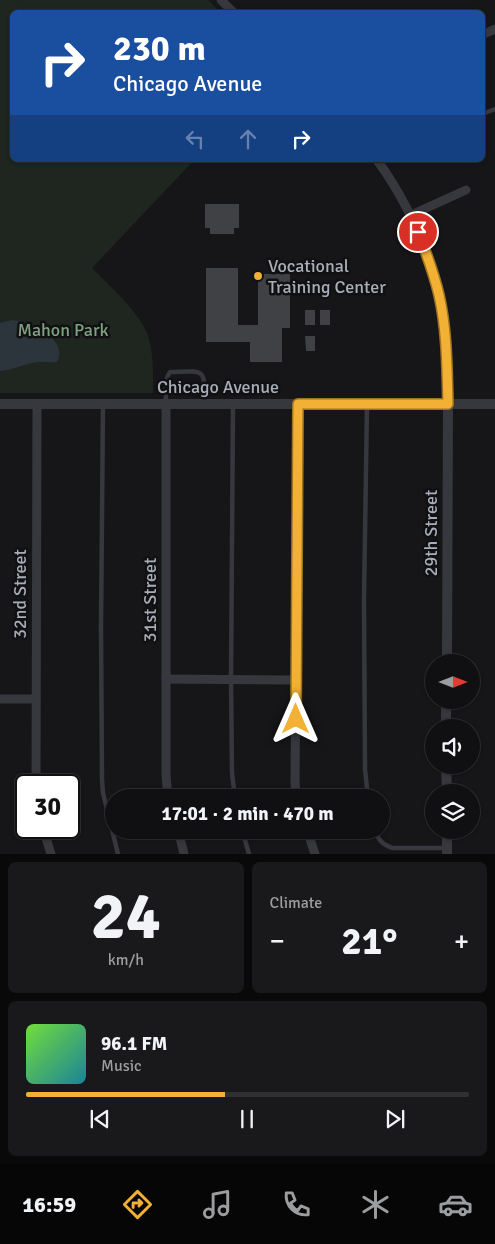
<!DOCTYPE html>
<html lang="en">
<head>
<meta charset="utf-8">
<style>
  :root { --surface:#101012; --page:#19191b; --text:#f1f3f6; --muted:#9c9d9f; --line:#303032; --accent:#f2b134 }
  body { margin:0; font-family:Signika,sans-serif; background:var(--page); color:var(--text); height:100vh; display:flex; flex-direction:column; font-size:19px; white-space:nowrap }
  * { box-sizing:border-box; margin:0 }
  p { font-size:16px; color:var(--muted) }
  .icon { flex:none; width:28px; height:28px; fill:none; stroke:currentColor; stroke-width:2; stroke-linecap:round; stroke-linejoin:round }
  .map { position:relative; height:854px; overflow:hidden }
  .sheet { display:flex; flex-direction:column; gap:8px; padding:8px; background:#09090a; flex:1 }
  .sheet>* { flex:none }
  .top-card { position:absolute; left:10px; top:10px; width:475px; height:152px; border-radius:8px; box-shadow:0 1px 4px #0004,0 0 0 1px var(--line); background:#1a4fa0; color:#fff; overflow:hidden }
  .needle { width:32px; rotate:90deg }
  .tools { position:absolute; left:425px; top:654px; display:grid; gap:10px }
  .tools a { display:grid; place-items:center; width:55px; height:55px; border-radius:50%; background:var(--surface); box-shadow:0 1px 4px #0004,0 0 0 1px var(--line); font-size:25px }
  .speed { position:absolute; left:15px; top:774px; display:flex; gap:10px; font-size:25px; font-weight:700; text-align:center }
  .speed>* { display:grid; place-content:center; width:65px; height:65px; border-radius:50%; background:var(--surface); box-shadow:0 1px 4px #0004,0 0 0 1px var(--line); line-height:1 }
  .speed .limit { border:2px solid #111; border-radius:8px; background:#fff; color:#111 }
  .pin { position:absolute; display:grid; place-items:center; width:42px; height:42px; color:#fff; margin:-21px; border:2px solid #fff; border-radius:50%; box-shadow:0 1px 5px #0007 }
  .me { position:absolute; width:55px; margin:-28px; rotate:0deg; stroke-linejoin:round; filter:drop-shadow(0 0 4px #0008) }
  .turn { display:flex; align-items:center; gap:18px; height:105px; padding:0 20px; font-size:22px }
  .turn .icon { width:65px; height:65px; stroke-width:2.5 }
  .turn b { display:block; font-size:35px; line-height:42px }
  .lanes { display:flex; align-items:center; height:48px; padding:0 20px; background:#0003; justify-content:center; gap:25px; direction:ltr }
  .lanes .off { opacity:.35 }
  .big { font-size:38px; font-weight:700; line-height:1.1 }
  .sheet .widget { flex:1; display:flex; flex-direction:column; justify-content:center; gap:8px; min-width:0; padding:0 18px; border-radius:8px; background:var(--page) }
  .sheet .dial { align-items:center; gap:0 }
  .dial b { font-size:65px; line-height:1 }
  .song { display:flex; align-items:center; gap:15px }
  .cover { width:60px; height:60px; border-radius:8px; background:linear-gradient(135deg,hsl(100 70% 55%),hsl(190 70% 35%)) }
  .played { height:5px; border-radius:2px; background:linear-gradient(90deg,var(--accent) 45%,var(--line) 45%) }
  .keys { display:flex; justify-content:space-around; direction:ltr }
  .heat { display:flex; justify-content:space-between; align-items:center; font-size:28px; direction:ltr }
  .sheet .tiles { flex:1; display:grid; gap:8px; grid-template-columns:1fr 1fr }
  .widget:last-child { grid-column:span 2 }
  .trip { position:absolute; left:105px; top:789px; width:285px; height:50px; border-radius:25px; background:var(--surface); box-shadow:0 1px 4px #0004,0 0 0 1px var(--line); font-weight:700; line-height:50px; text-align:center }
  .dock { display:flex; height:80px; justify-content:space-around; align-items:center; background:#060607; color:var(--muted) }
  .dock .icon { width:35px; height:35px }
  .dock .selected { color:var(--accent) }
  .dock b { font-size:22px; color:var(--text) }
  .map>svg:first-child { display:block }
</style>
</head>
<body>
<div class="map">
<svg width="495" height="854" viewBox="0 0 495 854">
  <rect width="100%" height="100%" fill="#161618"/>
  <path fill="#1e261f" d="M0 0H208L220 12H12V160H194L92 268C108 284 142 315 148 336 154 354 153 375 153 393H0Z"/>
  <path fill="#2c353c" d="M12 320C19 321 27 322 33 325 45 330 67 346 57 362 50 363 44 361 37 362 24 364 13 370 0 371V323Z"/>
  <g fill="#404145">
    <path d="M205 204H239V228H234V234H210V228H205Z"/>
    <path d="M206 268H238V325H258V274H290V328H282V362H250V342H206Z"/>
    <rect x="305" y="310" width="10" height="15"/>
    <rect x="320" y="310" width="10" height="15"/>
    <path d="M305 336H315V351H306Z"/>
  </g>
  <g fill="none" stroke-linecap="round" stroke-linejoin="round">
    <g stroke="#37383d" stroke-width="4.5">
      <path d="M482 114 495 109"/>
      <path d="M166 403C166 393 164 380 170 372 206 371 204 367 205 404"/>
      <path d="M103 405 101 627 102 780 103 793 118 854"/>
      <path d="M233 405 231 679 232 773 235 798"/>
      <path d="M367 405 364 599 365 769 368 798"/>
      <path d="M242 830 249 854"/>
      <path d="M374 830C379 840 382 845 393 848H446"/>
    </g>
    <g stroke="#37383d" stroke-width="9">
      <path d="M221 0 233 12"/>
      <path d="M482 35 495 29"/>
      <path d="M377 160C406 200 427 246 439 294 447 330 447 367 448 404"/>
      <path d="M411 215 466 190"/>
      <path d="M166 403V775L168 798"/>
      <path d="M166 679 296 680"/>
      <path d="M0 699H36"/>
      <path d="M36 785 37 404"/>
      <path d="M296 798 295 781 298 404"/>
      <path d="M43 828 51 854"/>
      <path d="M178 830 184 854"/>
      <path d="M307 830 315 854"/>
    </g>
    <g stroke="#37383d" stroke-width="10">
      <path d="M0 404H495"/>
      <path d="M447 662 448 404"/>
      <path d="M446 728V700"/>
      <path d="M446 765 447 792"/>
      <path d="M447 830V854"/>
    </g>
  </g>
  <g fill="none" stroke-linecap="round" stroke-linejoin="round">
    <g stroke="#9d7322" stroke-width="12">
      <path id="route" d="M296 719 298 404H448C447 368 447 330 439 295 434 274 426 252 418 232"/>
    </g>
    <use href="#route" stroke="#f2b134" stroke-width="9"/>
  </g>
  <circle fill="#f2b134" stroke="#111113" stroke-width="2" cx="258" cy="276" r="5"/>
  <g text-anchor="middle" stroke-width="5" stroke-linejoin="round" paint-order="stroke">
    <g font-size="18" fill="#a8adb8" stroke="#111113" text-anchor="start">
      <text x="268" y="272">Vocational<tspan x="268" dy="21">Training Center</tspan></text>
    </g>
    <g font-size="18" fill="#7fa381" stroke="#111113">
      <text x="63" y="336">Mahon Park</text>
    </g>
    <g font-size="18" fill="#a8adb8" stroke="#111113">
      <text x="218" y="393">Chicago Avenue</text>
      <text transform="translate(431 533) rotate(-90)" y="6">29th Street</text>
      <text transform="translate(20 594) rotate(-90)" y="6">32nd Street</text>
      <text transform="translate(150 600) rotate(-90)" y="6">31st Street</text>
    </g>
  </g>
</svg>
<div class="tools">
<a><svg class="needle" viewBox="-14 -14 28 28"><path d="M0-13l5 13h-10z" fill="#e53935"/><path d="M0 13l5-13h-10z" fill="#9c9d9f"/></svg></a>
<a><svg class="icon" aria-label="sound" viewBox="0 0 24 24"><path d="M4 9h4l5-4v14l-5-4H4zM17 9q2 3 0 6"/></svg></a>
<a><svg class="icon" aria-label="layers" viewBox="0 0 24 24"><path d="M12 4l9 5-9 5-9-5zM3 14l9 5 9-5"/></svg></a>
</div>
<div class="speed"><div class="limit">30</div></div>
<div class="pin" style="left:418px;top:232px;background:#d93025"><svg class="icon" aria-label="arrive" viewBox="0 0 24 24"><path d="M6 21V4h12l-3 4 3 4H6"/></svg></div>
<svg class="me" style="left:296px;top:719px" viewBox="-20 -20 40 40"><path d="M0-17L14 15 0 8-14 15z" fill="#f2b134" stroke="#fff" stroke-width="4"/></svg>
<div class="trip">17:01 · 2 min · 470 m</div>
<div class="top-card">
<div class="turn"><svg class="icon" aria-label="right" viewBox="0 0 24 24"><path d="M7 20v-9h11M14 6l5 5-5 5"/></svg><div><b>230 m</b>Chicago Avenue</div></div>
<div class="lanes"><svg class="icon off" aria-label="left" viewBox="0 0 24 24"><path d="M17 20v-9H6M10 6l-5 5 5 5"/></svg><svg class="icon off" aria-label="ahead" viewBox="0 0 24 24"><path d="M12 20V5M6 11l6-6 6 6"/></svg><svg class="icon" aria-label="right" viewBox="0 0 24 24"><path d="M7 20v-9h11M14 6l5 5-5 5"/></svg></div>
</div>
</div>
<section class="sheet">
<div class="tiles">
<div class="widget dial"><b>24</b><p>km/h</p></div>
<div class="widget"><p>Climate</p>
<div class="heat"><a>−</a><b class="big">21°</b><a>+</a></div>
</div>
<div class="widget">
<div class="song"><i class="cover"></i><div><b>96.1 FM</b><p>Music</p></div></div>
<div class="played"></div>
<div class="keys"><svg class="icon" aria-label="previous" viewBox="0 0 24 24"><path d="M18 5L8 12l10 7zM5 5v14"/></svg><svg class="icon" aria-label="pause" viewBox="0 0 24 24"><path d="M8 5v14M16 5v14"/></svg><svg class="icon" aria-label="next" viewBox="0 0 24 24"><path d="M6 5l10 7-10 7zM19 5v14"/></svg></div>
</div>
</div>
</section>
<nav class="dock">
<b>16:59</b>
<svg class="icon selected" aria-label="directions" viewBox="0 0 24 24"><path d="M12 3l9 9-9 9-9-9zM9 14v-3h6M13 9l2 2-2 2"/></svg>
<svg class="icon" aria-label="music" viewBox="0 0 24 24"><path d="M9 18V5l10-2v13"/><circle cx="6" cy="18" r="3"/><circle cx="16" cy="16" r="3"/></svg>
<svg class="icon" aria-label="phone" viewBox="0 0 24 24"><path d="M5 4h4l2 5-3 2q2 4 5 5l2-3 5 2v4C11 20 4 13 5 4z"/></svg>
<svg class="icon" aria-label="climate" viewBox="0 0 24 24"><path d="M12 3v18M4 7l16 10M4 17L20 7"/></svg>
<svg class="icon" aria-label="car" viewBox="0 0 24 24"><path d="M5 17H2v-5l4-1 3-4h7l3 4 3 1v5h-3M9 17h6M6 11h13"/><circle cx="7" cy="17" r="2"/><circle cx="17" cy="17" r="2"/></svg>
</nav>
</body>
</html>
